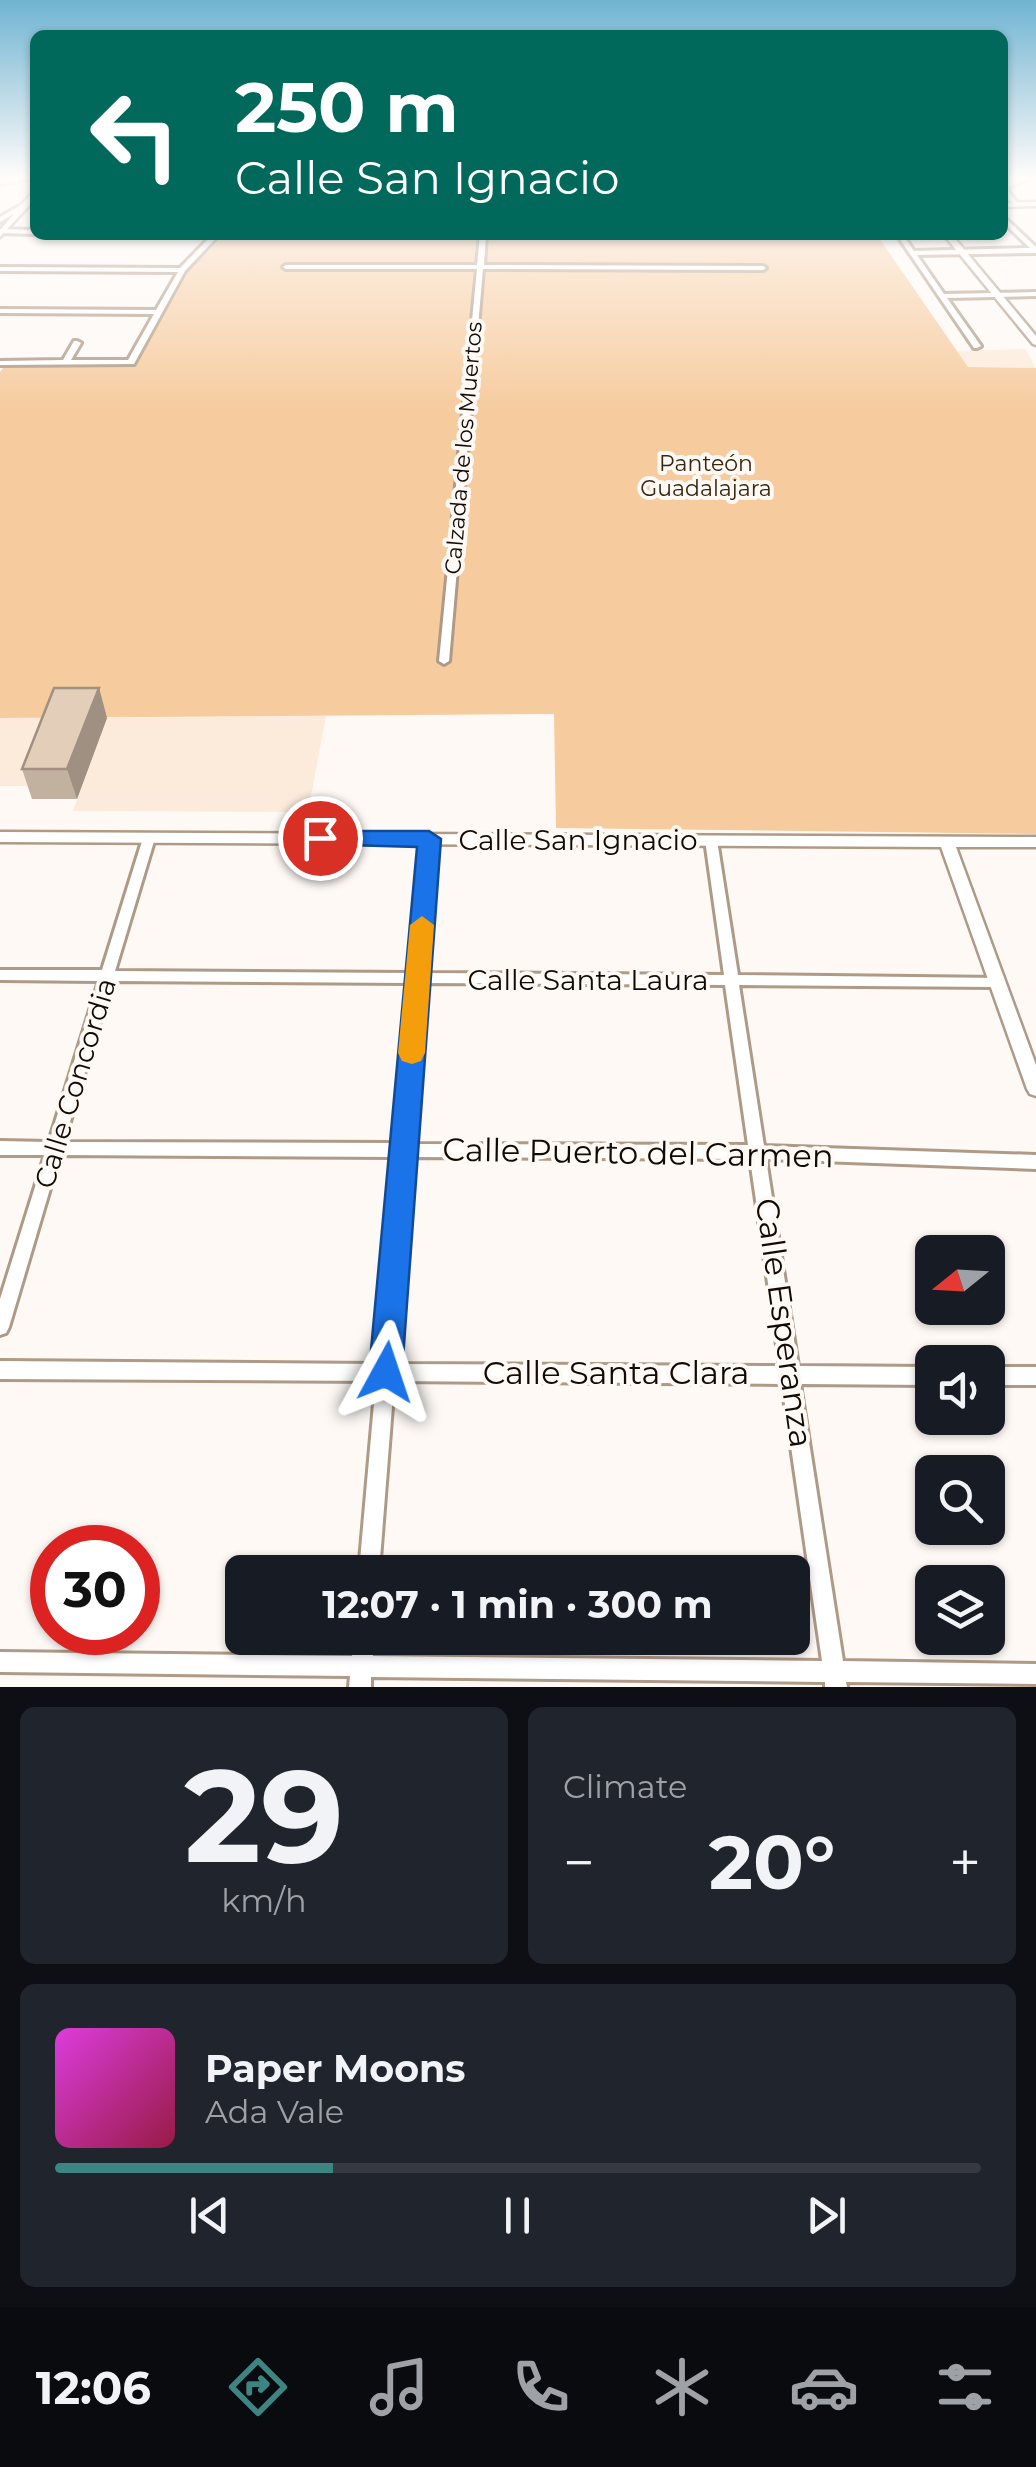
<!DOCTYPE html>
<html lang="en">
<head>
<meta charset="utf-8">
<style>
  :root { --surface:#171b24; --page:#20242c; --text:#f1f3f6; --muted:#9ea1a6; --line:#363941; --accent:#3d8582 }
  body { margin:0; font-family:Montserrat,sans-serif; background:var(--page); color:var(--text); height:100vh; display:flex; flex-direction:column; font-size:38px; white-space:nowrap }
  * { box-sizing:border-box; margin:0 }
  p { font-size:32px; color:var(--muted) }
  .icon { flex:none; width:55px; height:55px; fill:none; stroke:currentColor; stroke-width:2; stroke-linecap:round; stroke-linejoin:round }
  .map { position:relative; height:1687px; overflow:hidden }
  .panel { display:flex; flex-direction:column; gap:20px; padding:20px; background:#0d0f14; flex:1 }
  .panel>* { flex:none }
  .banner { position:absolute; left:30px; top:30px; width:978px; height:210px; border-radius:15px; box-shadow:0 2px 8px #0004; background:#00695c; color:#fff; overflow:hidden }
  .needle { width:65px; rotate:252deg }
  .tools { position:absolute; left:915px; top:1235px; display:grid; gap:20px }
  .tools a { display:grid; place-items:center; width:90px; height:90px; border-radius:15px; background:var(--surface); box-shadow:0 2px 8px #0004; font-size:50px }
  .speed { position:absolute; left:30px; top:1525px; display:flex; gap:20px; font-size:50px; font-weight:700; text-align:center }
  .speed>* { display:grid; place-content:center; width:130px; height:130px; border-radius:50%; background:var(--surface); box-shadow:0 2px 8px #0004; line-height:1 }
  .speed .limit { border:15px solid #d22; background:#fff; color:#111 }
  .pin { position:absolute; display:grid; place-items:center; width:85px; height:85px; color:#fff; margin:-42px; border:5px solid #fff; border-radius:50%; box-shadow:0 2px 10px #0007 }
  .me { position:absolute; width:110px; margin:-55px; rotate:5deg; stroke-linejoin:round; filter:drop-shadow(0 0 8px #0008) }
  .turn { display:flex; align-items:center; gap:35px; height:210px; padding:0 40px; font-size:45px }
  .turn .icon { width:130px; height:130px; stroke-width:2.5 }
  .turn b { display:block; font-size:70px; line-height:85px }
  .big { font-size:75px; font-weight:700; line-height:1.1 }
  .panel .card { flex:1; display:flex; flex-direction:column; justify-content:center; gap:15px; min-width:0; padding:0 35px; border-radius:15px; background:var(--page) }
  .panel .dial { align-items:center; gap:0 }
  .dial b { font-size:130px; line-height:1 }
  .song { display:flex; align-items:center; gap:30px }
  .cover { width:120px; height:120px; border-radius:15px; background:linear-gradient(135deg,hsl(300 70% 55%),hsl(340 70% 35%)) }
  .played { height:10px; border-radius:5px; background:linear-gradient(90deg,var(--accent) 30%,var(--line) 30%) }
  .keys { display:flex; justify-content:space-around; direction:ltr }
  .heat { display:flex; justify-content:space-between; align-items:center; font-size:55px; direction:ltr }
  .panel .tiles { flex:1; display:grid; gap:20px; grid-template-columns:1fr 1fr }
  .card:last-child { grid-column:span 2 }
  .trip { position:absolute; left:225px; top:1555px; width:585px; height:100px; border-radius:15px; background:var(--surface); box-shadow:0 2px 8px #0004; font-weight:700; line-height:100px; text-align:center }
  .dock { display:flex; height:160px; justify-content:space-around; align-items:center; background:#090b0e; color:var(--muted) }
  .dock .icon { width:70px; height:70px }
  .dock .active { color:var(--accent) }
  .dock b { font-size:45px; color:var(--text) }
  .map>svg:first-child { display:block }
</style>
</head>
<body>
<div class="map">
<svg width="1036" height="1687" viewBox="0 0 1036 1687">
  <rect width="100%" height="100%" fill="#fef9f5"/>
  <g fill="#fcebdb">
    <path d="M1025 349 1036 368 968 367 957 351Z"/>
    <path d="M326 716 308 812 73 811 107 718Z"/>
    <path d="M0 718H63L37 786H0Z"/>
  </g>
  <path fill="#f6cb9e" d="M224 235H877L968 367 1036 368V834L556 828 554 714 0 718V372L5 365 136 366 189 270Z"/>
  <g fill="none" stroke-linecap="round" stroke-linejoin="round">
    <g stroke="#ae9a86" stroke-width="6">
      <g id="minor">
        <path d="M20 177H35L0 184V180Z"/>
        <path d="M1024 177H1033L1006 188 1019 205 1014 206 1002 192V185Z"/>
        <path d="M28 201 30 204 0 222V217Z"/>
        <path d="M1002 215 1036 247V253L917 255 944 294 1036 292V296L947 298 981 346 977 348H974L897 235H903L914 251 1030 248 1002 221Z"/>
        <path d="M0 229 35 230V234L0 233Z"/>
        <path d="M212 235H219L185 271 134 364 0 365V361L63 360 74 341H77L81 343 71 360H128L154 314 0 313V309L156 310 178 272 0 271V267L180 268Z"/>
        <path d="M480 235H486L484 265 763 266 766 268 763 270 483 269 449 661 444 664 439 661 477 269H286L283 267 286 265H477Z"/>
        <path d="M149 834 155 838 115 971 411 973 423 839 429 835 435 839 425 973 724 975 705 840 711 836 717 840 738 975 1000 978 1002 982 1000 986 995 987 739 985 764 1146 1036 1155V1169L766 1159 798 1366 932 1367V1385L800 1384 843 1661 1036 1664V1684L846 1682 847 1687H825V1682L371 1677V1687H349L350 1676 0 1672V1652L352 1656 354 1638H374L373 1656 822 1661 782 1384 394 1381 379 1572H359L376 1381 0 1379V1361L377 1364 395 1157 60 1155 9 1327 6 1333 0 1335V1299L45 1155H0V1141L49 1142 99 981 0 980V970H102L143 838ZM112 981 410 983 396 1143 64 1142ZM424 983 725 985 748 1145 412 1144ZM411 1157 750 1159 780 1366 395 1364Z"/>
        <rect x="988" y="1367" width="48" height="18"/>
      </g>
    </g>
    <g stroke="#ae9a86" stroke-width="5">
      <g id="tertiary">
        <path d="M32 193H35V199L0 237V230Z"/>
        <path d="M1036 202V206L1002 207V203Z"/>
        <path d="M944 235H952L1036 336V345L1033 344Z"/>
        <path d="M0 832 1036 837V847H956L1036 1065V1096L1030 1094 1027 1089 941 847 0 842Z"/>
      </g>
    </g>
    <use href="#minor" fill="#fff" fill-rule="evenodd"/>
    <use href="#tertiary" fill="#fff" fill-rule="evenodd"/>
  </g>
  <path fill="#c3b19f" d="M99 688 107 718 77 799H32L22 769Z"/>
  <path fill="#9f9082" d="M99 688 107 718 77 799 67 769Z"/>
  <path fill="#e3ceb9" stroke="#9f9082" stroke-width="2.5" d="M54 688H99L67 769H22Z"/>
  <linearGradient id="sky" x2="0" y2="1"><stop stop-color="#70b4d2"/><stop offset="0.43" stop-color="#fffcfa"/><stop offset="1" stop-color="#fffcfa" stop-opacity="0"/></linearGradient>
  <rect width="1036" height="413" fill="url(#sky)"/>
  <path fill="#1a73e8" stroke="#114b97" stroke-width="2.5" d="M320 831H429L441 839 402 1372 397 1383 386 1388 374 1383 369 1372 417 847 312 844 309 838 312 833Z"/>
  <path fill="#f59e0b" d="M422 916 434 925 425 1053 421 1061 412 1064 402 1061 398 1053 410 925Z"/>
  <g text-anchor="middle" stroke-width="8" stroke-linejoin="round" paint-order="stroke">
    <g font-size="22" fill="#110a04" stroke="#fef9f5">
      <text transform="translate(463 448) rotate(-85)" y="8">Calzada de los Muertos</text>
    </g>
    <g font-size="22" fill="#39250f" stroke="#fef9f5">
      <text x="706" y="471">Panteón<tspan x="706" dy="25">Guadalajara</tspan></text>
    </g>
    <g font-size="28" fill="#110a04" stroke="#fef9f5">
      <text x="578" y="850">Calle San Ignacio</text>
      <text x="588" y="990">Calle Santa Laura</text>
      <text transform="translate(75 1083) rotate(-73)" y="10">Calle Concordia</text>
    </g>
    <g font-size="32" fill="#110a04" stroke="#fef9f5">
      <text transform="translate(638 1153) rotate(1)" y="11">Calle Puerto del Carmen</text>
      <text transform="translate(784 1323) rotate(82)" y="11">Calle Esperanza</text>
      <text x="616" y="1384">Calle Santa Clara</text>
    </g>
  </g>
</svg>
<div class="tools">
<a><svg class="needle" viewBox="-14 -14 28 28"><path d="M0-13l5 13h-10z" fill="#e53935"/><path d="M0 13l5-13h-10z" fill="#9ea1a6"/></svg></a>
<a><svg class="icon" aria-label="sound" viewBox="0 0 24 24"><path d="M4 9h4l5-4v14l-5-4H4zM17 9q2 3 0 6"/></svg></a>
<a><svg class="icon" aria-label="search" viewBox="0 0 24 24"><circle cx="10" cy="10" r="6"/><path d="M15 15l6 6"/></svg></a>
<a><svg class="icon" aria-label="layers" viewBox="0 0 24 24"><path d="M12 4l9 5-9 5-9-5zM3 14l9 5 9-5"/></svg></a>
</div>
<div class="speed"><div class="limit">30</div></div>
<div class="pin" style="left:320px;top:838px;background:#d93025"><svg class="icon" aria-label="arrive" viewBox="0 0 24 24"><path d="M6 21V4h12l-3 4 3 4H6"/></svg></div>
<svg class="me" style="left:386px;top:1372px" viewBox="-20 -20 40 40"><path d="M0-17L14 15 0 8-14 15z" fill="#1a73e8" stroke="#fff" stroke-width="4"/></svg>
<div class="trip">12:07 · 1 min · 300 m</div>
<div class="banner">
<div class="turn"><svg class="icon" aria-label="left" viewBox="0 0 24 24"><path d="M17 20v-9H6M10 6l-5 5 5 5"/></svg><div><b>250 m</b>Calle San Ignacio</div></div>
</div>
</div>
<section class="panel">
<div class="tiles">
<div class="card dial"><b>29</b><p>km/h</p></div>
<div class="card"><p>Climate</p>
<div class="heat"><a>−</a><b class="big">20°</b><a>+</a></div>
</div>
<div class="card">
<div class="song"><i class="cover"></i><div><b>Paper Moons</b><p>Ada Vale</p></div></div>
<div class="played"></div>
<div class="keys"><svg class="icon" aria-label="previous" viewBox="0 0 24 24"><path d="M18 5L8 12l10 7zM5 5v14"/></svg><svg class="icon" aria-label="pause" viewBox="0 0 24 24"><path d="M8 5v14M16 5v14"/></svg><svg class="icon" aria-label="next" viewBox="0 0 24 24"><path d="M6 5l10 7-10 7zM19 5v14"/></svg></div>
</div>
</div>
</section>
<nav class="dock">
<b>12:06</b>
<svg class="icon active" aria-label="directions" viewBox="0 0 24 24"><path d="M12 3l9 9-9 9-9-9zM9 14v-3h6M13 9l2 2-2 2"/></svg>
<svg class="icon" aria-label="music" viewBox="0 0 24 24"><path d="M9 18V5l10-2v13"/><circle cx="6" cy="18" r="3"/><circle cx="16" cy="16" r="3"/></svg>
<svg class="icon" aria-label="phone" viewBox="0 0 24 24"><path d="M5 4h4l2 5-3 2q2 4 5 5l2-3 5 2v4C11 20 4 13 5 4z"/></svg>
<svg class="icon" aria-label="climate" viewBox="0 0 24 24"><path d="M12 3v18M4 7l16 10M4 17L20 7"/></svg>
<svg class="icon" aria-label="car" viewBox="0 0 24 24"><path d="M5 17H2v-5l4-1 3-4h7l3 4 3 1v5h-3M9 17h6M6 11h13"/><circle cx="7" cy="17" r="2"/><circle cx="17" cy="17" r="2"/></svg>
<svg class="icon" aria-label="filters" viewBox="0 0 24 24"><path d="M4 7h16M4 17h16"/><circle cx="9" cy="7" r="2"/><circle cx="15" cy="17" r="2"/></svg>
</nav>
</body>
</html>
